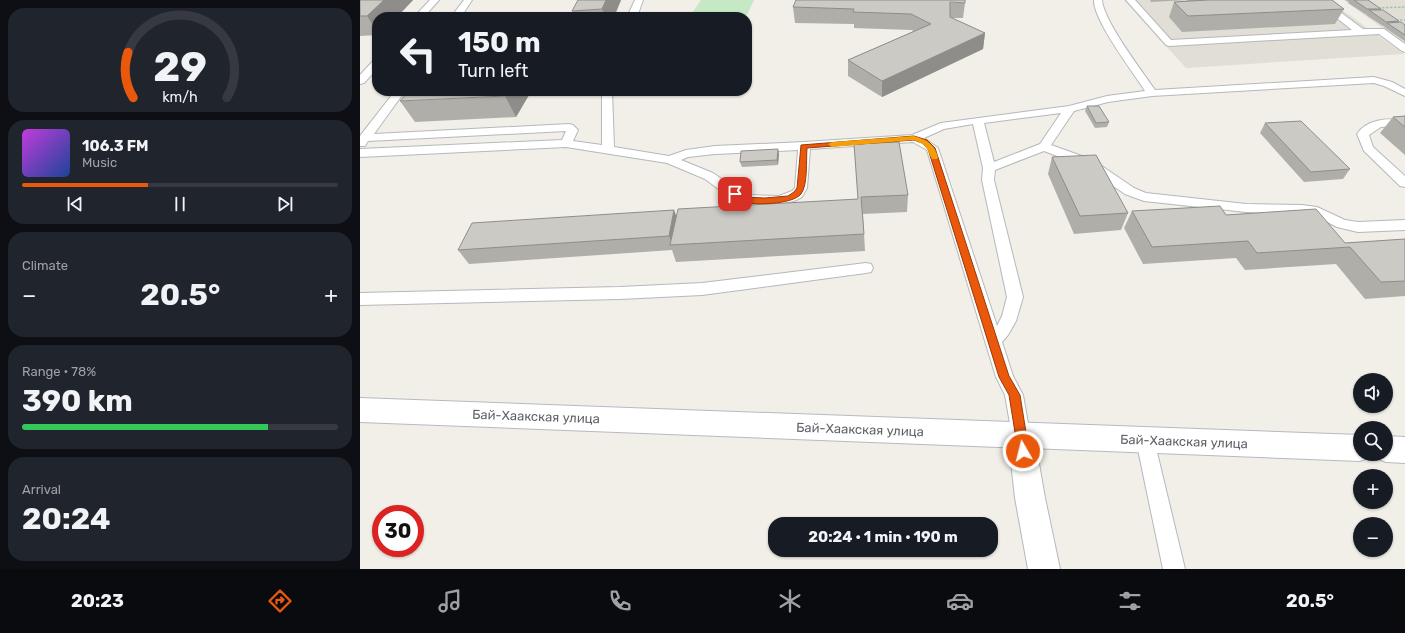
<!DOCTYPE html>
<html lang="en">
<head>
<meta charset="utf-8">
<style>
  :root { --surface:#171b24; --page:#20242c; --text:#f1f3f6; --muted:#9ea1a6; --line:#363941; --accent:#ea580c }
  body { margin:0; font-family:Rubik,sans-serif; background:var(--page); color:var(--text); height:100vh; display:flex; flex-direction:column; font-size:15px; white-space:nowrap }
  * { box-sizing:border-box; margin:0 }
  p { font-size:13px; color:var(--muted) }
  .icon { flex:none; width:22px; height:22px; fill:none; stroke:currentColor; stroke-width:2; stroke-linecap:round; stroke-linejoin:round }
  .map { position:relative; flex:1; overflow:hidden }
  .drawer { display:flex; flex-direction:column; gap:8px; padding:8px; background:#0d0f14; width:360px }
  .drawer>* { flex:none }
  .banner { position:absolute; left:12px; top:12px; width:380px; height:84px; border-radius:16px; box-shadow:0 1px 3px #0004; background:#171b24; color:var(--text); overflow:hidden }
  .buttons { position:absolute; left:993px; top:373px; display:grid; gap:8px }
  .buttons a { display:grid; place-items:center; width:40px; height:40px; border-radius:50%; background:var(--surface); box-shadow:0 1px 3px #0004; font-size:20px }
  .speed { position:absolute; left:12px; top:505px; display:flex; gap:8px; font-size:20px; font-weight:700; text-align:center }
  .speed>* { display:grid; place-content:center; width:52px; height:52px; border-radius:50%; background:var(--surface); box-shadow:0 1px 3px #0004; line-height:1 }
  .speed .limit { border:6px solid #d22; background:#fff; color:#111 }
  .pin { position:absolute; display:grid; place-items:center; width:34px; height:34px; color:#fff; margin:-17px; border-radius:8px; box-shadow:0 2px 6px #0006 }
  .me { position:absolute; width:44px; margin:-22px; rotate:352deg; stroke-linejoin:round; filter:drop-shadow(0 0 3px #0008) }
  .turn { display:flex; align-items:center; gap:14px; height:84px; padding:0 20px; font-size:18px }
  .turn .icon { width:52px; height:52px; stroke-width:2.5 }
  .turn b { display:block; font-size:28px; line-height:34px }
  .big { font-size:30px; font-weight:700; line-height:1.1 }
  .drawer .card { flex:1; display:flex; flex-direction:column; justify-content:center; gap:6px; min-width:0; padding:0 14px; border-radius:16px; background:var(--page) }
  .drawer .dial { align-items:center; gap:0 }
  .dial svg { height:104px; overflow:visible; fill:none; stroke:var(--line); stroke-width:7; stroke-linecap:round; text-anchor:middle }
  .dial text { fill:var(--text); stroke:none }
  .song { display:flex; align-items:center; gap:12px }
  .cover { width:48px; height:48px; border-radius:6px; background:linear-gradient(135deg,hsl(290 70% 55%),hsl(220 70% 35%)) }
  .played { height:4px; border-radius:2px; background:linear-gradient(90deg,var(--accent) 40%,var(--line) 40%) }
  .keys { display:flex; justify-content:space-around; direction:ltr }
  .heat { display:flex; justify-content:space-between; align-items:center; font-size:22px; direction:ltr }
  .charge { height:6px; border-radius:3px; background:linear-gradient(90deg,#34c759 78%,var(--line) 0) }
  .trip { position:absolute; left:408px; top:517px; width:230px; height:40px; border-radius:16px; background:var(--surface); box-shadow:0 1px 3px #0004; font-weight:700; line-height:40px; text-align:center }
  .dock { display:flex; height:64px; justify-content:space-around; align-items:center; background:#090b0e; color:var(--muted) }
  .dock .icon { width:28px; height:28px }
  .dock .selected { color:var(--accent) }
  .dock b { font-size:18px; color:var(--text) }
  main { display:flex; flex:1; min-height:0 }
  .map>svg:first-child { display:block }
</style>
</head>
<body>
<main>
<section class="drawer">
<div class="card dial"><svg viewBox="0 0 100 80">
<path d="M14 69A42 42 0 1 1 86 69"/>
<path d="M14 69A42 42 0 0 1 10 34" stroke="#ea580c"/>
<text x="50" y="56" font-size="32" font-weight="700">29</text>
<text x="50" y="72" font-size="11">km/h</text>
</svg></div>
<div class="card">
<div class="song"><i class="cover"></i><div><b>106.3 FM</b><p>Music</p></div></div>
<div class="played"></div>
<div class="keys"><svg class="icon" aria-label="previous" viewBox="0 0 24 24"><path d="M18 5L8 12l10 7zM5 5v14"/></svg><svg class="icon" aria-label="pause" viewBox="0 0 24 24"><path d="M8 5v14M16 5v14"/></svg><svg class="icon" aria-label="next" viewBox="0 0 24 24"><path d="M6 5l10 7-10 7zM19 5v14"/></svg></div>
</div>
<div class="card"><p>Climate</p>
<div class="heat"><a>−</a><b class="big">20.5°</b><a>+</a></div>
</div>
<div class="card"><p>Range · 78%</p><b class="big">390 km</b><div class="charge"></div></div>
<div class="card"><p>Arrival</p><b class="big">20:24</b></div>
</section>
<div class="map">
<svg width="1045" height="569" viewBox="0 0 1045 569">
  <rect width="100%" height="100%" fill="#f1efe8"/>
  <g fill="#e1ded6">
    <path d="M764 0H968L1044 54 826 68Z"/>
    <path d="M984 0H1045V45Z"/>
  </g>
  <path fill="#c5e8c5" d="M341 0H394L387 15 332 13Z"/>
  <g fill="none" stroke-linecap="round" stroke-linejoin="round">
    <g stroke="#b5b8bc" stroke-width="2">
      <g id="service">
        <path d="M70 0H79L64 17H54Z"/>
        <path d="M104 0H112L101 17H91Z"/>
        <path d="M275 0H283L277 17H267Z"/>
        <path d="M734 0H742C743 20 782 71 795 90L1014 77 1032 82 1045 89V96L1024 86 1014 83 792 96 748 102 714 111 691 145 733 160 774 188 786 193 886 204 942 205 957 207 985 220 998 222 1045 220V230L998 232 977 227 954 215 886 212 784 201 765 194 724 166 684 151 635 170 634 180 663 297 656 321 648 335 642 342 653 376 663 395 670 435 667 441 661 443 655 441 652 435 645 395 636 377 625 341 567 150 553 142 450 149 447 188 442 197 434 201 419 204 391 205 376 202 345 179 307 163 206 147 0 157V149L202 140 206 131 8 141 5 146H0V136L35 91H45L14 134 209 124 213 125 218 130 213 141 242 145V91H252L254 147 309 156 326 150 355 146 444 142 552 135 581 123 709 106 747 96 785 91C773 72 733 20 734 0ZM701 113 680 144 634 162 624 123ZM613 124 623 168 622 180 647 297 642 316 637 326 578 148 564 138 584 129ZM438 150 435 188 432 191 419 196 385 195 353 173 321 160 328 157 355 154Z"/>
        <path d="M766 0H775L811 40 992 30 954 0H964L1003 29H1024L1045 44V52L1042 51 1019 34 809 46 806 45Z"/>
        <path d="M17 60V69L4 83 0 84V75L13 61Z"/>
        <path d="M1045 119V125L1021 127 1009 135 1013 147 1045 176V187L1040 186 1004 151 997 134C1008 118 1028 119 1045 119Z"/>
        <path d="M506 263 511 264 513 268 511 272 506 273 342 295 260 299 0 305V293L260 287 342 283Z"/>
        <path d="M785 431 792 434 794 440 825 569H803L776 440 778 434Z"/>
      </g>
    </g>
    <g stroke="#b5b8bc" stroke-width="2">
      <path id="minor" d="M661 423 671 426 674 435 685 498 700 569H668L655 498 648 435 651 426Z"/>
    </g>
    <g stroke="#b6babf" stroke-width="2">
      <g id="secondary">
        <path d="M0 398 1000 435V454H1011L1010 457 1000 461 0 422Z"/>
        <path d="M1026 436 1045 437V463L1026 462 1016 458 1015 454H1026Z"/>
      </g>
    </g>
    <g stroke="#9cc7a9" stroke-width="1.5" stroke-dasharray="2.5 1.5" stroke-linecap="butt">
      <path d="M1018 8 1045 7"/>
      <path d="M1036 20H1045"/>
    </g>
    <use href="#service" fill="#fff" fill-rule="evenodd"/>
    <use href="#minor" fill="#fff" fill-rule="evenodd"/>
    <use href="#secondary" fill="#fff" fill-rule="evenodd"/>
  </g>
  <g fill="#afaea9">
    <path d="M0 0H53L37 17H17V35L0 36Z"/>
    <path d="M218 0H261L254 17H214L212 11Z"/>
    <path d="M436 0 605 3 603 18H592L625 33 623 49 522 97 488 76V60L554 31 551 30 494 28V24L435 23 433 7Z"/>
    <path d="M790 0H972L984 9 975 24 822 32 809 17 814 2 828 1 826 0 791 2Z"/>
    <path d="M985 0H1008L1021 9 1020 10 1039 21V22L1045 25V42L1044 41V40H1043L1024 27 1025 26H1023L1006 15 1007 14H1005L988 3 989 2Z"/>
    <path d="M169 95 156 117 55 122 40 101Z"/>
    <path d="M727 106 749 122 747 127 735 128 725 111Z"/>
    <path d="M1045 116V155L1020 133 1033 117Z"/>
    <path d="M905 123 990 169 983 179 944 182 900 133Z"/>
    <path d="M494 144 548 195 547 212 503 214 505 251 316 262 312 250 109 264 98 250 314 210 316 216 498 199Z"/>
    <path d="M419 154 418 165 382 167 380 162Z"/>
    <path d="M692 157 768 213 761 230 714 234 688 174Z"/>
    <path d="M772 211 866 215 985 243 1045 239V296L1005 299 976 264 885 270 876 258 783 264 764 228Z"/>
  </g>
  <g fill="#8f8d8a">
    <path d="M24 0H53L37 17H17V31L7 16Z"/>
    <path d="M246 0H261L254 17H245L242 9Z"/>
    <path d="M625 33 623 49 522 97V81Z"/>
    <path d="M149 91H166L169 95 156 117 145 96Z"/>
    <path d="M418 149 419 154 418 165 417 160Z"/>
    <path d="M314 210 319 224 313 245 309 236Z"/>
  </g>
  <g fill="#cccac5" stroke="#8f8d8a">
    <path d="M0 0H24L7 16H0Z"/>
    <path d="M218 0H246L242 9 212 11Z"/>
    <path d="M436 0H605V3L590 2V17L625 33 522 81 488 60 571 24 551 14 493 12 494 9 433 7Z"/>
    <path d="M848 0H972L984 9 828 16 814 2Z"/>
    <path d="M994 0H1008L1021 9H1007Z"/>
    <path d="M1009 10H1023L1039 21 1026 22Z"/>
    <path d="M1041 22 1045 25V35L1027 23Z"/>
    <path d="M49 91H149L145 96 40 101Z"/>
    <path d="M727 106H739L749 122 736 123Z"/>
    <path d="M1045 116V127L1033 117Z"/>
    <path d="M941 121 990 169 951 172 905 123Z"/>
    <path d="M539 142 548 195 501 197 504 234 310 245 318 209 498 199 494 144Z"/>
    <path d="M418 149 417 160 380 162 381 151Z"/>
    <path d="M736 155 768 213 720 216 692 157Z"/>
    <path d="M860 206 866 215 956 209 985 243 1045 239V281L1021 282 990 247 897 253 888 241 792 247 772 211Z"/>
    <path d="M314 210 309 236 98 250 112 223Z"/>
  </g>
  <path fill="#ea580c" stroke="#983908" d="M554 136 567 140 575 148 649 376 660 395 669 451 667 454 663 456 659 454 658 451 649 395 639 377 568 149 562 143 554 140 447 148C446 160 448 185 441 194 432 205 394 205 381 202 377 201 373 198 371 194L375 192 383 197 405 198 428 196 434 192 437 188 441 145Z"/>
  <path fill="#f59e0b" d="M554 136C567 140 574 144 578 157L577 159H572C566 147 567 145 554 140L472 147 468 144 472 142Z"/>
  <g text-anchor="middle" stroke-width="4" stroke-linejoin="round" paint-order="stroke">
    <g font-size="13" fill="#5f6368" stroke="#fff">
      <text transform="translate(176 416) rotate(2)" y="5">Бай-Хаакская улица</text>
      <text transform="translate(500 429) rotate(2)" y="5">Бай-Хаакская улица</text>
      <text transform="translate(824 441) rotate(2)" y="5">Бай-Хаакская улица</text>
    </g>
  </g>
</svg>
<div class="buttons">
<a><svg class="icon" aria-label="sound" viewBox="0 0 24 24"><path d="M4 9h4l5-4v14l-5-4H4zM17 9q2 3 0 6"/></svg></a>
<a><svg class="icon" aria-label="search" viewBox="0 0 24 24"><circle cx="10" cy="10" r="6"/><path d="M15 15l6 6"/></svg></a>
<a>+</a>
<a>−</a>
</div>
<div class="speed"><div class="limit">30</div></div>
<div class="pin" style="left:375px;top:194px;background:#d93025"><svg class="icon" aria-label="arrive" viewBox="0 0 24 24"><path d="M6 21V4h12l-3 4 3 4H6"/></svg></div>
<svg class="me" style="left:663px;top:451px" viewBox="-20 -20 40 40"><circle r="17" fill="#ea580c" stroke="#fff" stroke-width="3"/><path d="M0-11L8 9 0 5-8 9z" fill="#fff"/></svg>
<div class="trip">20:24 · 1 min · 190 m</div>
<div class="banner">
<div class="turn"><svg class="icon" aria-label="left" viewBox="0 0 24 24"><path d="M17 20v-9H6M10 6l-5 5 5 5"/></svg><div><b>150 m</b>Turn left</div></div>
</div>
</div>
</main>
<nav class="dock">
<b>20:23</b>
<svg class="icon selected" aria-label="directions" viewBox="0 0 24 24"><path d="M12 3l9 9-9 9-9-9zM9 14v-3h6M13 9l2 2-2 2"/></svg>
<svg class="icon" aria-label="music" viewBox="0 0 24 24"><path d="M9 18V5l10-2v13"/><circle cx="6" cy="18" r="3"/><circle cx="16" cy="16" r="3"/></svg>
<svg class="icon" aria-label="phone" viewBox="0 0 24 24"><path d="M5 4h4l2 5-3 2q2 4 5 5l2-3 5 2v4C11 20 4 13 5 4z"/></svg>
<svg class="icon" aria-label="climate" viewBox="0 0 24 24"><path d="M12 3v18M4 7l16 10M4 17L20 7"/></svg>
<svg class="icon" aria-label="car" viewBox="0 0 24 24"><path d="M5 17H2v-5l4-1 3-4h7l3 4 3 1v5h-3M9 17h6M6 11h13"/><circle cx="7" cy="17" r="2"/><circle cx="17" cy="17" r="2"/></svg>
<svg class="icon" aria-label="filters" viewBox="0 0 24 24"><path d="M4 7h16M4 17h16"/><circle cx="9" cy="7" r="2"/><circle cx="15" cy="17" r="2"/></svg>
<b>20.5°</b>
</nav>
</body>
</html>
